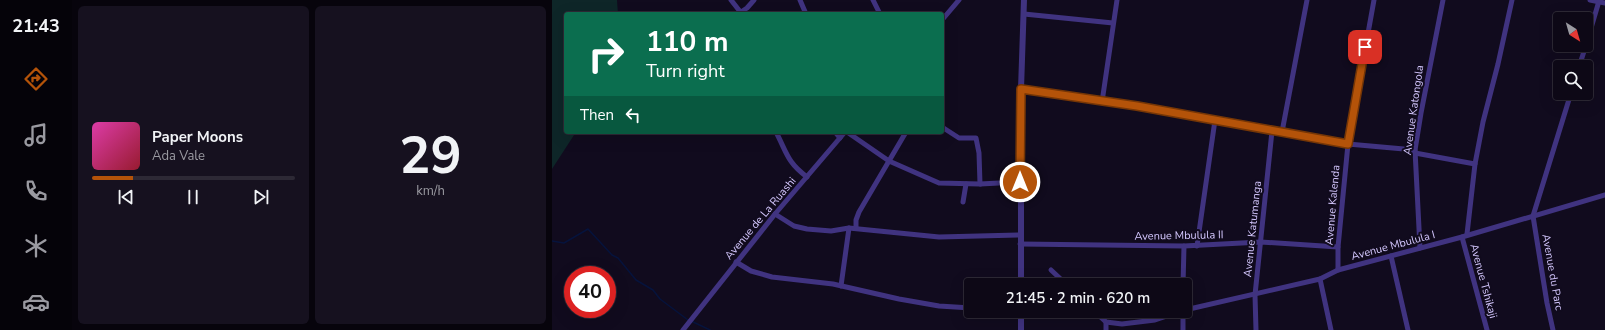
<!DOCTYPE html>
<html lang="en">
<head>
<meta charset="utf-8">
<style>
  :root { --surface:#0d0816; --page:#16111f; --text:#f1f3f6; --muted:#9a9aa1; --line:#2d2935; --accent:#b45309 }
  body { margin:0; font-family:"Nunito Sans",sans-serif; background:var(--page); color:var(--text); height:100vh; display:flex; flex-direction:column; font-size:15px; white-space:nowrap }
  * { box-sizing:border-box; margin:0 }
  p { font-size:13px; color:var(--muted) }
  .icon { flex:none; width:22px; height:22px; fill:none; stroke:currentColor; stroke-width:2; stroke-linecap:round; stroke-linejoin:round }
  .map { position:relative; flex:1; overflow:hidden }
  .side { display:flex; flex-direction:column; gap:6px; padding:6px; background:#07040c; width:480px }
  .side>* { flex:none }
  .top-card { position:absolute; left:12px; top:12px; width:380px; height:122px; border-radius:4px; box-shadow:0 4px 16px #0002,0 0 0 1px var(--line); background:#0b6e4f; color:#fff; overflow:hidden }
  .needle { width:26px; rotate:143deg }
  .buttons { position:absolute; left:1001px; top:12px; display:grid; gap:8px }
  .buttons a { display:grid; place-items:center; width:40px; height:40px; border-radius:4px; background:var(--surface); box-shadow:0 4px 16px #0002,0 0 0 1px var(--line); font-size:20px }
  .speed { position:absolute; left:12px; top:266px; display:flex; gap:8px; font-size:20px; font-weight:700; text-align:center }
  .speed>* { display:grid; place-content:center; width:52px; height:52px; border-radius:50%; background:var(--surface); box-shadow:0 4px 16px #0002,0 0 0 1px var(--line); line-height:1 }
  .speed .limit { border:6px solid #d22; background:#fff; color:#111 }
  .pin { position:absolute; display:grid; place-items:center; width:34px; height:34px; color:#fff; margin:-17px; border-radius:8px; box-shadow:0 2px 6px #0006 }
  .me { position:absolute; width:44px; margin:-22px; rotate:0deg; stroke-linejoin:round; filter:drop-shadow(0 0 3px #0008) }
  .turn { display:flex; align-items:center; gap:14px; height:84px; padding:0 16px; font-size:18px }
  .turn .icon { width:52px; height:52px; stroke-width:2.5 }
  .turn b { display:block; font-size:28px; line-height:34px }
  .then { display:flex; align-items:center; height:38px; padding:0 16px; background:#0003; gap:8px; font-size:15px }
  .side .widget { flex:1; display:flex; flex-direction:column; justify-content:center; gap:6px; min-width:0; padding:0 14px; border-radius:6px; background:var(--page) }
  .side .dial { align-items:center; gap:0 }
  .dial b { font-size:52px; line-height:1 }
  .song { display:flex; align-items:center; gap:12px }
  .cover { width:48px; height:48px; border-radius:6px; background:linear-gradient(135deg,hsl(320 70% 55%),hsl(350 70% 35%)) }
  .played { height:4px; border-radius:2px; background:linear-gradient(90deg,var(--accent) 20%,var(--line) 20%) }
  .keys { display:flex; justify-content:space-around; direction:ltr }
  .side .tiles { flex:1; display:grid; gap:6px; grid-template-columns:repeat(2,1fr) }
  .trip { position:absolute; left:412px; top:278px; width:228px; height:40px; border-radius:4px; background:var(--surface); box-shadow:0 4px 16px #0002,0 0 0 1px var(--line); font-weight:600; line-height:40px; text-align:center }
  main { display:flex; flex:1; min-height:0 }
  .dock { display:flex; flex-direction:column; width:72px; justify-content:space-around; align-items:center; background:#050309; color:var(--muted) }
  .dock .icon { width:28px; height:28px }
  .dock .active { color:var(--accent) }
  .dock b { font-size:18px; color:var(--text) }
  .map>svg:first-child { display:block }
</style>
</head>
<body>
<main>
<nav class="dock">
<b>21:43</b>
<svg class="icon active" aria-label="directions" viewBox="0 0 24 24"><path d="M12 3l9 9-9 9-9-9zM9 14v-3h6M13 9l2 2-2 2"/></svg>
<svg class="icon" aria-label="music" viewBox="0 0 24 24"><path d="M9 18V5l10-2v13"/><circle cx="6" cy="18" r="3"/><circle cx="16" cy="16" r="3"/></svg>
<svg class="icon" aria-label="phone" viewBox="0 0 24 24"><path d="M5 4h4l2 5-3 2q2 4 5 5l2-3 5 2v4C11 20 4 13 5 4z"/></svg>
<svg class="icon" aria-label="climate" viewBox="0 0 24 24"><path d="M12 3v18M4 7l16 10M4 17L20 7"/></svg>
<svg class="icon" aria-label="car" viewBox="0 0 24 24"><path d="M5 17H2v-5l4-1 3-4h7l3 4 3 1v5h-3M9 17h6M6 11h13"/><circle cx="7" cy="17" r="2"/><circle cx="17" cy="17" r="2"/></svg>
</nav>
<section class="side">
<div class="tiles">
<div class="widget">
<div class="song"><i class="cover"></i><div><b>Paper Moons</b><p>Ada Vale</p></div></div>
<div class="played"></div>
<div class="keys"><svg class="icon" aria-label="previous" viewBox="0 0 24 24"><path d="M18 5L8 12l10 7zM5 5v14"/></svg><svg class="icon" aria-label="pause" viewBox="0 0 24 24"><path d="M8 5v14M16 5v14"/></svg><svg class="icon" aria-label="next" viewBox="0 0 24 24"><path d="M6 5l10 7-10 7zM19 5v14"/></svg></div>
</div>
<div class="widget dial"><b>29</b><p>km/h</p></div>
</div>
</section>
<div class="map">
<svg width="1053" height="330" viewBox="0 0 1053 330">
  <rect width="100%" height="100%" fill="#110b1e"/>
  <path fill="#0e2628" d="M0 0H65L66 14H14V132H24L0 169Z"/>
  <g fill="none" stroke-linecap="round" stroke-linejoin="round">
    <g stroke="#06133c" stroke-width="1.5">
      <path d="M0 241 12 243 36 229 60 255 66 258 84 280 101 290 108 299 136 320"/>
      <path d="M139 321 158 330"/>
    </g>
    <g stroke="#403380" stroke-width="5">
      <path d="M179 0 190 14"/>
      <path d="M248 0 254 14"/>
      <path d="M321 0 328 14"/>
      <path d="M1038 0 1053 3"/>
      <path d="M186 14 195 8 202 0"/>
      <path d="M472 14 561 23"/>
      <path d="M390 20 407 0"/>
      <path d="M1034 45 1047 1"/>
      <path d="M1027 67 1034 45"/>
      <path d="M469 89 585 106 796 144 863 150"/>
      <path d="M550 102 565 0"/>
      <path d="M390 127 407 138H424L427 153 428 184"/>
      <path d="M224 132C235 153 235 162 255 177"/>
      <path d="M283 132 288 138"/>
      <path d="M295 132 337 161 387 183 428 184 468 182"/>
      <path d="M730 132 755 0"/>
      <path d="M863 153 923 164"/>
      <path d="M411 202 414 184"/>
      <path d="M223 214 242 226 255 229 279 231 297 228 387 237 469 235"/>
      <path d="M304 228V220L307 212 354 132"/>
      <path d="M915 234 923 164 931 122 946 64 960 0"/>
      <path d="M910 237 935 330"/>
      <path d="M468 244 632 246 709 242 786 247"/>
      <path d="M645 246 663 120"/>
      <path d="M868 248 863 150 869 113 891 0"/>
      <path d="M839 256 856 330"/>
      <path d="M184 262 199 271 220 277 281 284 347 299 387 306 419 308"/>
      <path d="M499 270 515 285"/>
      <path d="M786 270V247L796 144 822 0"/>
      <path d="M768 279 779 330"/>
      <path d="M631 285 632 246"/>
      <path d="M289 286 297 228"/>
      <path d="M633 310 768 279 786 270 910 237 1053 195"/>
      <path d="M542 311 554 322 570 324 603 320 630 311"/>
      <path d="M131 330 223 214 293 132"/>
      <path d="M554 330V322"/>
      <path d="M631 330V311"/>
      <path d="M704 330 703 295 720 131"/>
      <path d="M1001 330 995 303 981 216 1019 93"/>
    </g>
    <g stroke="#403380" stroke-width="6">
      <path d="M469 285V89L472 0"/>
      <path d="M469 330V311"/>
    </g>
  </g>
  <g fill="none" stroke-linecap="round" stroke-linejoin="round">
    <g stroke="#753606" stroke-width="10">
      <path id="route" d="M468 182 469 89 585 106 796 144 813 47"/>
    </g>
    <use href="#route" stroke="#b45309" stroke-width="7"/>
  </g>
  <g text-anchor="middle" stroke-width="4" stroke-linejoin="round" paint-order="stroke">
    <g font-size="11" fill="#d5c8ff" stroke="#110b1e">
      <text transform="translate(861 110) rotate(-82)" y="4">Avenue Katongola</text>
      <text transform="translate(780 205) rotate(-85)" y="4">Avenue Kalenda</text>
      <text transform="translate(208 218) rotate(-50)" y="4">Avenue de La Ruashi</text>
      <text transform="translate(700 229) rotate(-84)" y="4">Avenue Katumanga</text>
      <text transform="translate(627 235) rotate(-1)" y="4">Avenue Mbulula II</text>
      <text transform="translate(841 245) rotate(-15)" y="4">Avenue Mbulula I</text>
      <text transform="translate(1001 272) rotate(80)" y="4">Avenue du Parc</text>
      <text transform="translate(932 281) rotate(75)" y="4">Avenue Tshikaji</text>
    </g>
  </g>
</svg>
<div class="buttons">
<a><svg class="needle" viewBox="-14 -14 28 28"><path d="M0-13l5 13h-10z" fill="#e53935"/><path d="M0 13l5-13h-10z" fill="#9a9aa1"/></svg></a>
<a><svg class="icon" aria-label="search" viewBox="0 0 24 24"><circle cx="10" cy="10" r="6"/><path d="M15 15l6 6"/></svg></a>
</div>
<div class="speed"><div class="limit">40</div></div>
<div class="pin" style="left:813px;top:47px;background:#d93025"><svg class="icon" aria-label="arrive" viewBox="0 0 24 24"><path d="M6 21V4h12l-3 4 3 4H6"/></svg></div>
<svg class="me" style="left:468px;top:182px" viewBox="-20 -20 40 40"><circle r="17" fill="#b45309" stroke="#fff" stroke-width="3"/><path d="M0-11L8 9 0 5-8 9z" fill="#fff"/></svg>
<div class="trip">21:45 · 2 min · 620 m</div>
<div class="top-card">
<div class="turn"><svg class="icon" aria-label="right" viewBox="0 0 24 24"><path d="M7 20v-9h11M14 6l5 5-5 5"/></svg><div><b>110 m</b>Turn right</div></div>
<div class="then">Then<svg class="icon" aria-label="left" viewBox="0 0 24 24"><path d="M17 20v-9H6M10 6l-5 5 5 5"/></svg></div>
</div>
</div>
</main>
</body>
</html>
